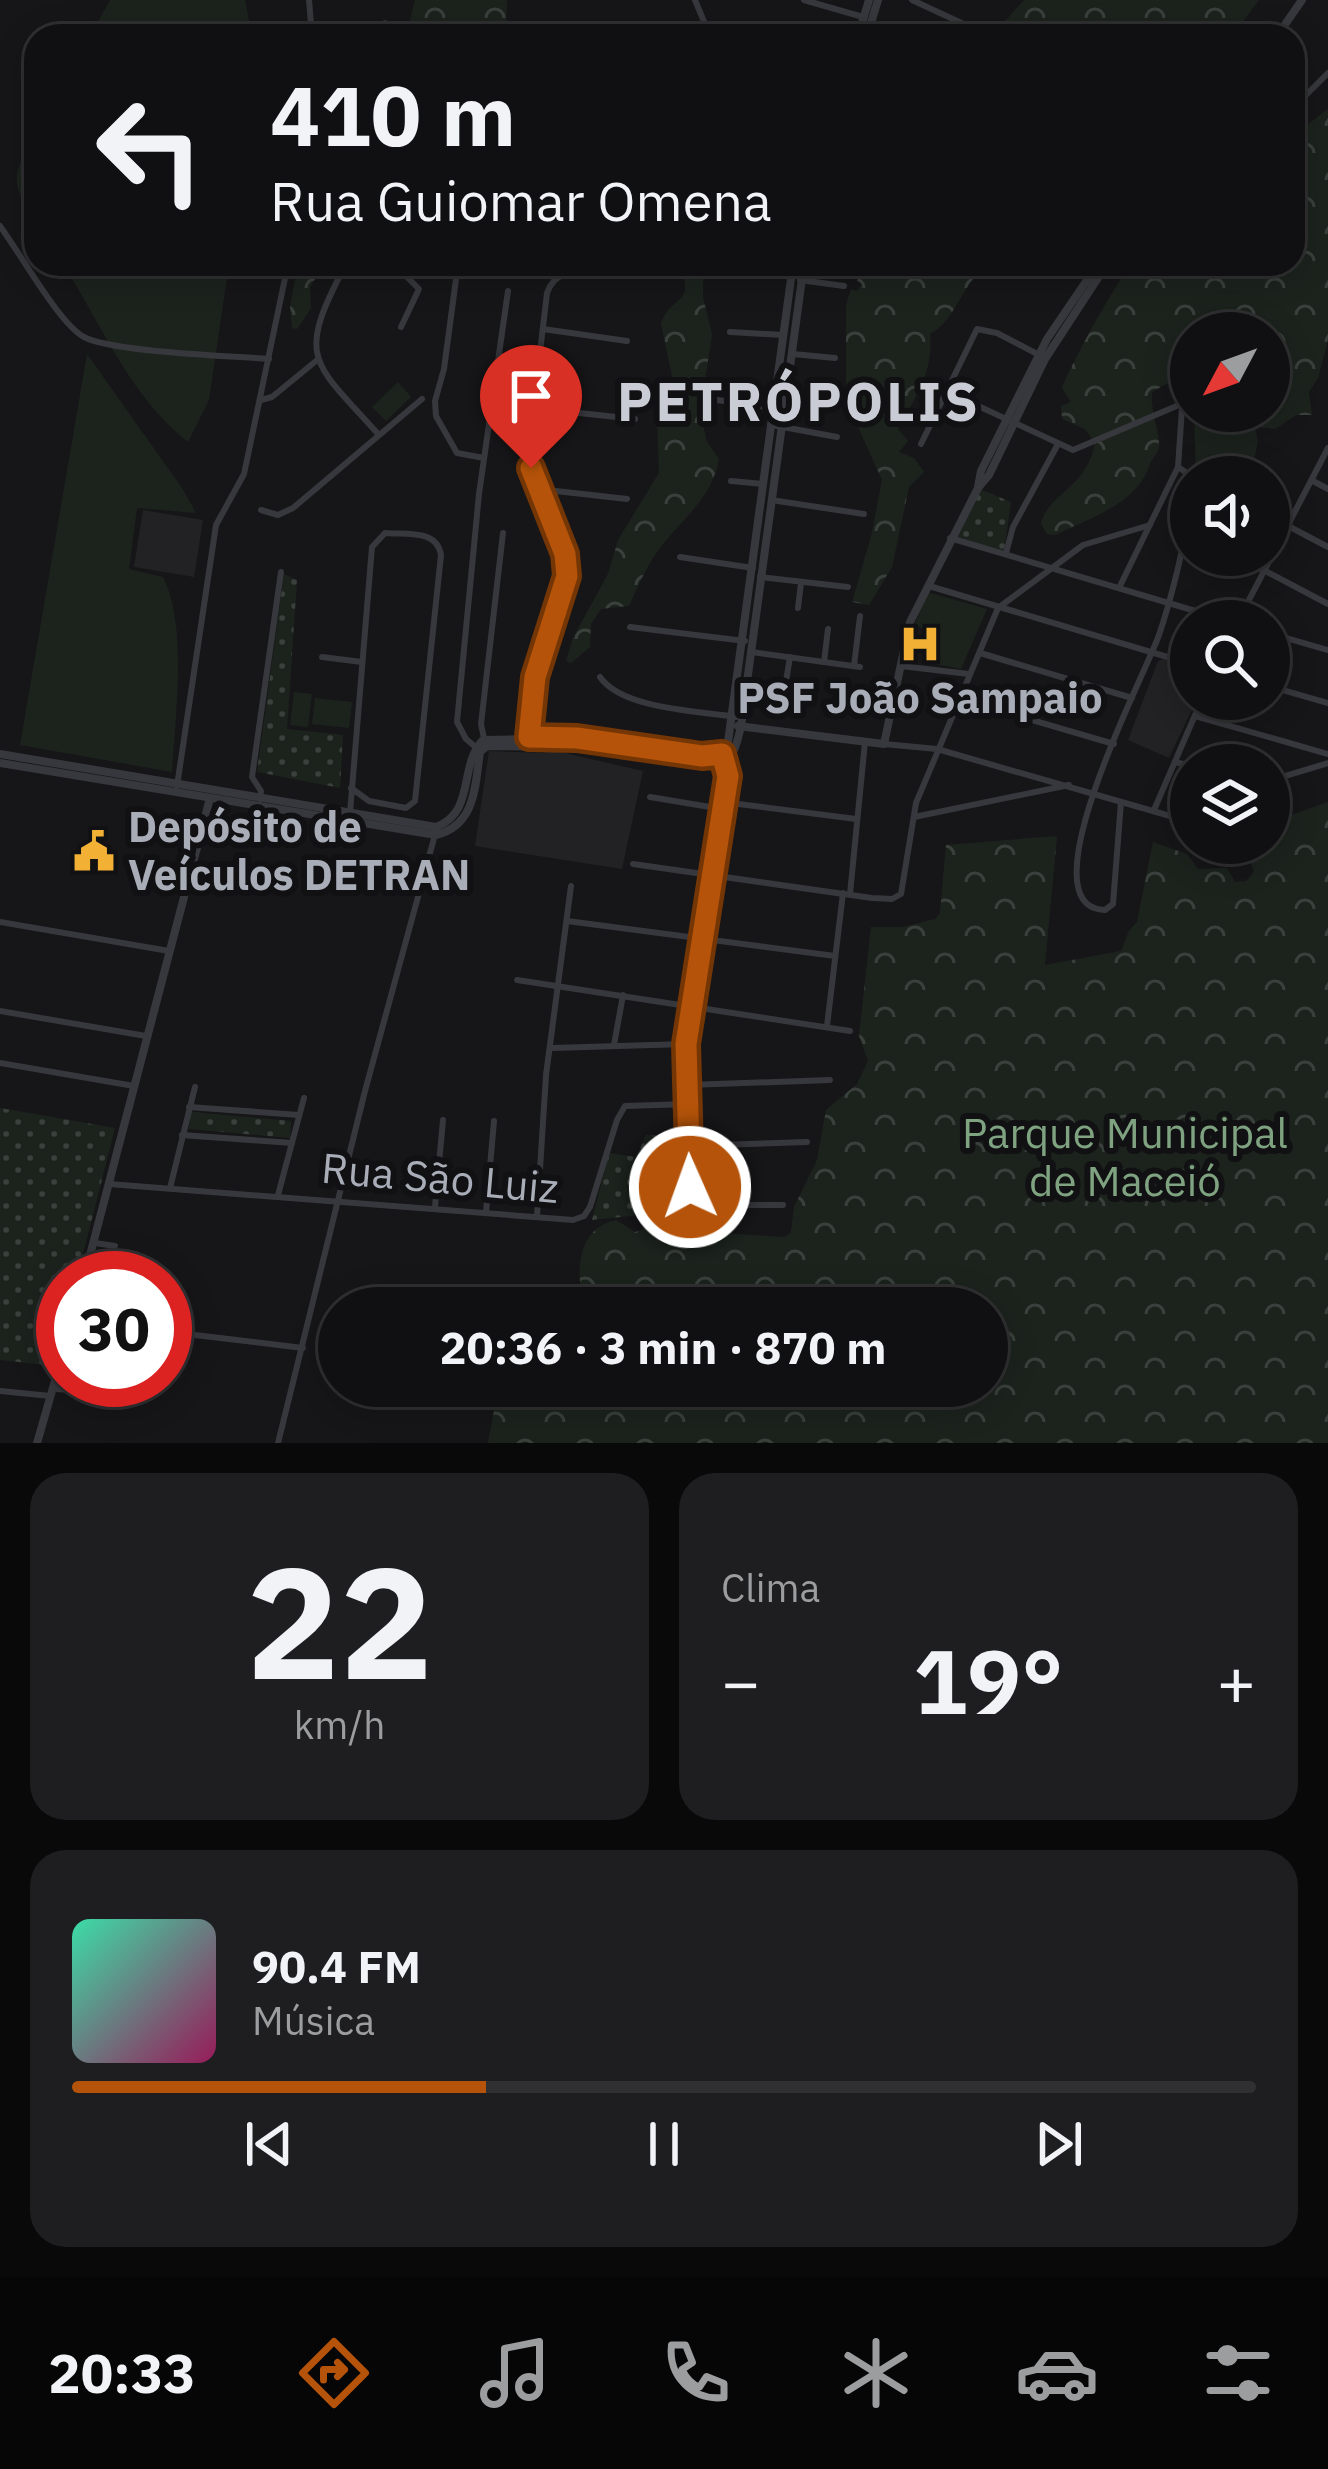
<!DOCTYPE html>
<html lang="pt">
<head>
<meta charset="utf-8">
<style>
  :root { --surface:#101012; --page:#1e1e20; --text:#f1f3f6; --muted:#9c9d9f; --line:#303032; --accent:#b45309 }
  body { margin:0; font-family:"IBM Plex Sans",sans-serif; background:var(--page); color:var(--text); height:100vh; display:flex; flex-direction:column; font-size:45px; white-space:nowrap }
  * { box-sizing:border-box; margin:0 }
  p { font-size:39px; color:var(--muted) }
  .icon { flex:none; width:66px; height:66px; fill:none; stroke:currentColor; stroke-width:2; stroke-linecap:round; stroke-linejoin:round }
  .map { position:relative; height:1443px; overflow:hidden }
  .sheet { display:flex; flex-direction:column; gap:30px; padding:30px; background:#09090a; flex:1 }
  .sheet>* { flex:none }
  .banner { position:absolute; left:24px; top:24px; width:1281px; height:252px; border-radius:36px; box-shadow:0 6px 30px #0003,0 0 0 3px var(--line); background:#101012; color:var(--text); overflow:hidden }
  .needle { width:78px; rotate:229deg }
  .buttons { position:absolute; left:1170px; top:312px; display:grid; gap:24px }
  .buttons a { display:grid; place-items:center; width:120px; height:120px; border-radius:50%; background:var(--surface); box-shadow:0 6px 30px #0003,0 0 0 3px var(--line); font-size:60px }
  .speed { position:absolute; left:36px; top:1251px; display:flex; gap:24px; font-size:60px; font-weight:700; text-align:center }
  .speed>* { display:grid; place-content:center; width:156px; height:156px; border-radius:50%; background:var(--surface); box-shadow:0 6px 30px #0003,0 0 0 3px var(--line); line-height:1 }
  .speed .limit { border:18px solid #d22; background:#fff; color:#111 }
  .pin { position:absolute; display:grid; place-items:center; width:102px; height:102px; color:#fff; margin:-123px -51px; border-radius:50% 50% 50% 0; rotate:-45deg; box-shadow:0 0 12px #0007 }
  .pin .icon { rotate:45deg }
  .me { position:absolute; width:132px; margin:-66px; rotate:358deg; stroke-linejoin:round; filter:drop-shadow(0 0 9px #0008) }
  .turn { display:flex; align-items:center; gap:42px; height:252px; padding:0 48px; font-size:54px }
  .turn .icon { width:156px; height:156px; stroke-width:2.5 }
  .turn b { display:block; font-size:84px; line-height:102px }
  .big { font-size:90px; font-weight:700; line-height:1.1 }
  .sheet .widget { flex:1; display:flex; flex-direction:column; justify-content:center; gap:18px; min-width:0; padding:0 42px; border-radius:36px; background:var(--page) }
  .sheet .dial { align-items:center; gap:0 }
  .dial b { font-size:156px; line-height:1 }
  .song { display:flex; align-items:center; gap:36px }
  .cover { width:144px; height:144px; border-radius:18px; background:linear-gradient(135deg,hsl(160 70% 55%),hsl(330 70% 35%)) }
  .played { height:12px; border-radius:6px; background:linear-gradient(90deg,var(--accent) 35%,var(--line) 35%) }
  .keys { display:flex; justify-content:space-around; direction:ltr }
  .heat { display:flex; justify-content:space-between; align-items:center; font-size:66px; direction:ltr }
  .sheet .tiles { flex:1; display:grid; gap:30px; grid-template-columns:1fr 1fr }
  .widget:last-child { grid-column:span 2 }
  .trip { position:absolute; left:318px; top:1287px; width:690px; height:120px; border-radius:60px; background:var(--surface); box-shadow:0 6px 30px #0003,0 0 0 3px var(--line); font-weight:700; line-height:120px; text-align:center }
  .menu { display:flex; height:192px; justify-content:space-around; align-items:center; background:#060607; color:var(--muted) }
  .menu .icon { width:84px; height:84px }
  .menu .selected { color:var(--accent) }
  .menu b { font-size:54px; color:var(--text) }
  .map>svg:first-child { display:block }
</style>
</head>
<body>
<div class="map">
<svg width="1328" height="1443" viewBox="0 0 1328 1443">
  <defs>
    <pattern id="forest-crowns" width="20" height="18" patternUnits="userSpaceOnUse" patternTransform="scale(3)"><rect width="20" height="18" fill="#1c231d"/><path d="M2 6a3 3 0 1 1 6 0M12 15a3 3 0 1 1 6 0" fill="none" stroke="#3a403c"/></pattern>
    <pattern id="park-dots" width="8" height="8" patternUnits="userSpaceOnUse" patternTransform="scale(3)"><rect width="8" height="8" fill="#1c231d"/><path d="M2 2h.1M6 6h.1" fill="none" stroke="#3a403c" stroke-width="1.8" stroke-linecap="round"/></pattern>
  </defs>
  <rect width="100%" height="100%" fill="#161618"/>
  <g fill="#222225">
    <path d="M143 510 203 520 194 577 134 567Z"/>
    <path d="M1163 659 1191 667V699H1197L1169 758 1128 740 1158 661Z"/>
    <path d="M552 750 643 771 622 869 475 846 489 751 543 753Z"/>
  </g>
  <g fill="#1c231d">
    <path d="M110 0H245L252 36H90Z"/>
    <path d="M36 149V220C21 198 9 184 23 157Z"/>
    <path d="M63 264H229L209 400 188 442C129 395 103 327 63 264Z"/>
    <path d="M87 354 182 488 196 513 137 508 129 569 163 577C188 626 175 717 172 772L20 745Z"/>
    <path d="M398 382 411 397 386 421 372 407Z"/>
    <path d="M1213 416 1255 427 1258 441 1251 477H1203L1196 473 1194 418 1213 420Z"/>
    <path d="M927 592 987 609 961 669 926 662 933 636 915 624Z"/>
    <path d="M294 692 312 694 308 727 290 725Z"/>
    <path d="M315 698 352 702 349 728 312 724Z"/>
  </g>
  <g fill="url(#forest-crowns)">
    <path d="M415 0H507L506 36H483L477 30 468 36H406Z"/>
    <path d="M1024 0H1259L1232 36H992Z"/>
    <path d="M1328 109V340L1318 378 1309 392 1312 415H1296L1275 429 1259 427 1256 411H1269V333H1191V370L1152 392C1150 411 1160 435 1159 447 1158 453 1152 458 1150 464 1137 504 1092 517 1055 535L1047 534 1041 523C1050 492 1087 488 1095 443L1085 429 1062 419 1061 406 1071 402 1062 388C1069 369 1120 272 1134 264H1293V136Z"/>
    <path d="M298 264H325L310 287 311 308 297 329 292 328 290 307Z"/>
    <path d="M678 264H715L703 276V297L712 335 700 412 707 442 719 459C713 495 685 517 662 545 648 563 638 586 629 606L601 609 591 624 590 647 571 663 566 661 573 638 608 574 618 540 659 473 657 414 678 404 661 324C669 295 699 305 678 264Z"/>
    <path d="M864 264H988C960 286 957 319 930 334 934 371 915 397 898 429L908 441 899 452 914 458 924 472 909 487 892 567 869 605 852 602 871 537 882 480 846 400V305L851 289 857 291 862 284 857 281Z"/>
    <path d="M1328 802V1443H488L494 1410 485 1386H987V1308H584C576 1274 575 1229 616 1220L635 1232 644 1229 663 1188 674 1182 692 1208 698 1232 785 1237 791 1232 794 1207 817 1160 826 1110 857 1084 868 1061 859 1036 871 927H903L935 919 940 913 946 845 1057 836 1045 965 1121 951 1129 931 1137 922 1153 842 1187 854 1198 869 1227 868 1235 882 1246 881 1254 872 1248 854 1256 843H1269L1272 822Z"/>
  </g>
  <g fill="url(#park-dots)">
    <path d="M980 489 1011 502 1004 551 954 536Z"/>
    <path d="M284 574 297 580 287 729 343 735 340 788 257 772Z"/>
    <path d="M0 1108 115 1128 77 1278H63V1334L55 1366 0 1360Z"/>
    <path d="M191 1112 291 1121 290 1138 189 1129Z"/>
    <path d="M646 1135 671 1136 669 1177 649 1214 592 1220 609 1153 636 1157Z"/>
  </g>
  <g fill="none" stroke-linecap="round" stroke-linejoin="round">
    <g stroke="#37383d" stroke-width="6">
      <path d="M309 0 312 36"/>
      <path d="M695 0 710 36"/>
      <path d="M804 0 863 17"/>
      <path d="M912 0 983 33"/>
      <path d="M380 36 385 23"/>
      <path d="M1293 108 1328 73"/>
      <path d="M0 226C18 250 60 325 84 337 112 352 231 356 269 359"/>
      <path d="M346 264C295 360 312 360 379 435"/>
      <path d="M369 264 391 275 403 273 419 289 401 327"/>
      <path d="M458 264 444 369 435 401 436 416 457 453 484 458"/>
      <path d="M1067 264 1091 281"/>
      <path d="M800 280 844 286"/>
      <path d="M543 329 627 341"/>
      <path d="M730 332 783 335"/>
      <path d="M793 354 835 358"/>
      <path d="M946 391 1073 450 1186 402 1182 408 1178 467 1119 588"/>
      <path d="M261 400 272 397 316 361"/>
      <path d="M717 400 773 408"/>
      <path d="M533 408 635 419"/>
      <path d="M772 425 837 437"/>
      <path d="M921 444 977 329 997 333 1043 357"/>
      <path d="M1178 467 1193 477"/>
      <path d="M731 481 763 484"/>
      <path d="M1313 481 1328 489"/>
      <path d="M538 489 627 499"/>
      <path d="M771 500 864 514"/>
      <path d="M261 510 278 515 293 508 422 399"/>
      <path d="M1269 516 1328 547"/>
      <path d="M950 538 1229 621"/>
      <path d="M1006 553 1013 527 1058 444"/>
      <path d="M1235 555 1328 604"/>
      <path d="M680 557 753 568"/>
      <path d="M760 577 848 587"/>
      <path d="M929 586 1191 664"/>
      <path d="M798 608 801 583"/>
      <path d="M1238 621 1328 448"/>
      <path d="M630 627 745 641"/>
      <path d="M1269 633 1328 650"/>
      <path d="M751 652 860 667"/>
      <path d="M980 653 1132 698"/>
      <path d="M322 657 362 662"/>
      <path d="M824 662 828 629"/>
      <path d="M854 666 860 616"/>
      <path d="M901 666 969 674"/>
      <path d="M600 677C622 709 698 711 736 717"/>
      <path d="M1269 686 1328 703"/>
      <path d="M785 687 790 657"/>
      <path d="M960 699 1114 744"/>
      <path d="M1195 716 1328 754"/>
      <path d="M528 741 535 677 567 576 565 555 528 453 547 293C558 260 599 276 626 264"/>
      <path d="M485 743 481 724 503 533"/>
      <path d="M884 744 937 749 1191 822"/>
      <path d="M479 750 466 739 457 722 479 494 508 291"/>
      <path d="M724 758 728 776 686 1044 690 1187 702 1205H783"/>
      <path d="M1175 762 1191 766"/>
      <path d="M1269 781 1328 763"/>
      <path d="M177 786 216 525 244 474 288 264"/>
      <path d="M650 797 722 809"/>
      <path d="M260 799 261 791 252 777 281 572"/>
      <path d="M723 802 856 819"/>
      <path d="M1121 802 1113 904 1105 910C1022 908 1146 673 1159 635 1173 594 1182 551 1191 509"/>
      <path d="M1154 810 1202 699"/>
      <path d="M350 813C358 724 364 635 372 547L385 533C407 535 437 529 441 555L415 801 406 808 369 801 351 788"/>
      <path d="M914 817 1069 785"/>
      <path d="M633 864 872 898 892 899 901 894 916 803 998 608 1083 545 1150 525"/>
      <path d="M850 894 865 742"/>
      <path d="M567 921 835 956"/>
      <path d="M0 922 169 951"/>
      <path d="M517 980 850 1031"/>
      <path d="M0 1011 146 1036"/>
      <path d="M827 1026 843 893"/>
      <path d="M614 1045 623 995"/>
      <path d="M552 1048 686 1044"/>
      <path d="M0 1063 134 1086"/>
      <path d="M688 1085 830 1080"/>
      <path d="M189 1107 299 1115"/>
      <path d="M182 1135 292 1143"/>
      <path d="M689 1146 807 1142"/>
      <path d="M109 1184 573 1220 584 1216 590 1207 617 1120 625 1106 688 1104"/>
      <path d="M170 1188 195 1087"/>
      <path d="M278 1195 304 1098"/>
      <path d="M435 1207 443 1120"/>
      <path d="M486 1212 494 1121"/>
      <path d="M537 1216 546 1075 571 886"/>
      <path d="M95 1243 115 1246"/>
      <path d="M89 1261 111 1263"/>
      <path d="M195 1335 303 1348"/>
      <path d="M53 1389 76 1390"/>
      <path d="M0 1391 51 1396"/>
      <path d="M278 1443 365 1091 436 831"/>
    </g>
    <g stroke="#37383d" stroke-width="8">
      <path d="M858 36 869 0"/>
      <path d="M867 36 878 0"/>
      <path d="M1277 36 1302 0"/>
      <path d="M978 487 981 471 1047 339 1098 264"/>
      <path d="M738 726 884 744 910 622 978 488 989 475 1045 359 1107 264"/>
      <path d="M0 754 436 827C476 812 458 766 483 740L577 738 702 756 722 754 727 749 793 264"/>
      <path d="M0 763 436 835C476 825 475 786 480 752L487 746 564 747 713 765C735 759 736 747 741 726L804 264"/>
      <path d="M84 1278 210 798"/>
      <path d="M37 1443 63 1353"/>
    </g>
  </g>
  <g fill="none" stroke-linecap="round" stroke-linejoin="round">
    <g stroke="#753606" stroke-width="30">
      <path id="route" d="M531 468 565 554 567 576 535 677 529 737 577 738 702 756 722 754 728 776 686 1044 690 1187"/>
    </g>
    <use href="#route" stroke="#b45309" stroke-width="21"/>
  </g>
  <defs>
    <g id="hospital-bare" transform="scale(3.24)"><path d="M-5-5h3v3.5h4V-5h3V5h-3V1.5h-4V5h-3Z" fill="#f2b134" stroke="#111113" stroke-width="2.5" paint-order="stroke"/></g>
    <g id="civic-bare" transform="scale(3.24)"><path d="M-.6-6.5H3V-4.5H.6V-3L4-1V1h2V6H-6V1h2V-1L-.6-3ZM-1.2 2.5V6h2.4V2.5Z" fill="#f2b134" stroke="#111113" stroke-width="2.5" paint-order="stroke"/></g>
  </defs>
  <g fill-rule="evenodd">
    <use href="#hospital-bare" x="920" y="644"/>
    <use href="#civic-bare" x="94" y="851"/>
  </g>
  <g text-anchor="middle" stroke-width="12" stroke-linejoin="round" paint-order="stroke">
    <g font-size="42" font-weight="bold" fill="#a8adb8" stroke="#111113">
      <text x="920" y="713">PSF João Sampaio</text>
      <text x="128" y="842" text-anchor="start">Depósito de<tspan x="128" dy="48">Veículos DETRAN</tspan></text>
    </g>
    <g font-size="42" fill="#7fa381" stroke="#111113">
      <text x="1125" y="1148">Parque Municipal<tspan x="1125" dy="48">de Maceió</tspan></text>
    </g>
    <g font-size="42" fill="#a8adb8" stroke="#111113">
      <text transform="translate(440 1178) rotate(5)" y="15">Rua São Luiz</text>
    </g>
    <g font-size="54" font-weight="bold" letter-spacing="3" fill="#c9ccd4" stroke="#111113">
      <text x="799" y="421">PETRÓPOLIS</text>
    </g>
  </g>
</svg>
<div class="buttons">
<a><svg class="needle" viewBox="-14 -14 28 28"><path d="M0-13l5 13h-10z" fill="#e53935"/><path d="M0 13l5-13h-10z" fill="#9c9d9f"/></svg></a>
<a><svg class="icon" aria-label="sound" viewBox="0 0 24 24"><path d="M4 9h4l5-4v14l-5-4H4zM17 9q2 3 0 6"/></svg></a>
<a><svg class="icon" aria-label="search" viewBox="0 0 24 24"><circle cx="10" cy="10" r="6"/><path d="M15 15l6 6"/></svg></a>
<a><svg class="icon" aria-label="layers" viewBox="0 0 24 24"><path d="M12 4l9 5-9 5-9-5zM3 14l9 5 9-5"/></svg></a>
</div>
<div class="speed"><div class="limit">30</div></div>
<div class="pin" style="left:531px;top:468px;background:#d93025"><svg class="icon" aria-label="arrive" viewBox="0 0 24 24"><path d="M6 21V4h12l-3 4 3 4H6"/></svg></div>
<svg class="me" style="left:690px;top:1187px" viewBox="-20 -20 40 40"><circle r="17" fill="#b45309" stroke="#fff" stroke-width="3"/><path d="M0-11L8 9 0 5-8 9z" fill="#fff"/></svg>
<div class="trip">20:36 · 3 min · 870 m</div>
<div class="banner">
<div class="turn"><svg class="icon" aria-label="left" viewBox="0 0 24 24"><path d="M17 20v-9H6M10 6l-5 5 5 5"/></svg><div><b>410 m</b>Rua Guiomar Omena</div></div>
</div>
</div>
<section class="sheet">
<div class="tiles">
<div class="widget dial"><b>22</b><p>km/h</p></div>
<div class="widget"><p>Clima</p>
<div class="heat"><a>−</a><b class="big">19°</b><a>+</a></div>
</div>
<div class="widget">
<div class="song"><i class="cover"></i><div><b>90.4 FM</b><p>Música</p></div></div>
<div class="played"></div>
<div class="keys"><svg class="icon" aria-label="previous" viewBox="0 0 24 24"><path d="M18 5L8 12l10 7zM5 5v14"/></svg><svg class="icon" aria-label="pause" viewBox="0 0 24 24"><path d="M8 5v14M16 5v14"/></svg><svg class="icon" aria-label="next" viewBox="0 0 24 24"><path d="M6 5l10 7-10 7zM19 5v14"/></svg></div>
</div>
</div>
</section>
<nav class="menu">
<b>20:33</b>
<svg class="icon selected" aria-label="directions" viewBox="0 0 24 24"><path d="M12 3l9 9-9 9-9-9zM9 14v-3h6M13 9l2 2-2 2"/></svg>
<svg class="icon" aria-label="music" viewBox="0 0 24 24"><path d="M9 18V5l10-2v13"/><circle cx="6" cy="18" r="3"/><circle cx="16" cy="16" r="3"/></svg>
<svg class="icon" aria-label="phone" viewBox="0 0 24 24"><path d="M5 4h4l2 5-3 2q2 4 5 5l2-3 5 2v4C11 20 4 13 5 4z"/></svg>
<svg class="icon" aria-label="climate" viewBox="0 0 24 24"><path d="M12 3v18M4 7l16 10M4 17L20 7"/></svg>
<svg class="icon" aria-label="car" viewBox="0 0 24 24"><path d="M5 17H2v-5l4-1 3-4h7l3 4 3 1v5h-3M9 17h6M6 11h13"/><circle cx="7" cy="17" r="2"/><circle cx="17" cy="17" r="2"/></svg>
<svg class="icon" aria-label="filters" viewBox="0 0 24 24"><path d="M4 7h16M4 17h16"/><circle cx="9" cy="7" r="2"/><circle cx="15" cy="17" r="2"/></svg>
</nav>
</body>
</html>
